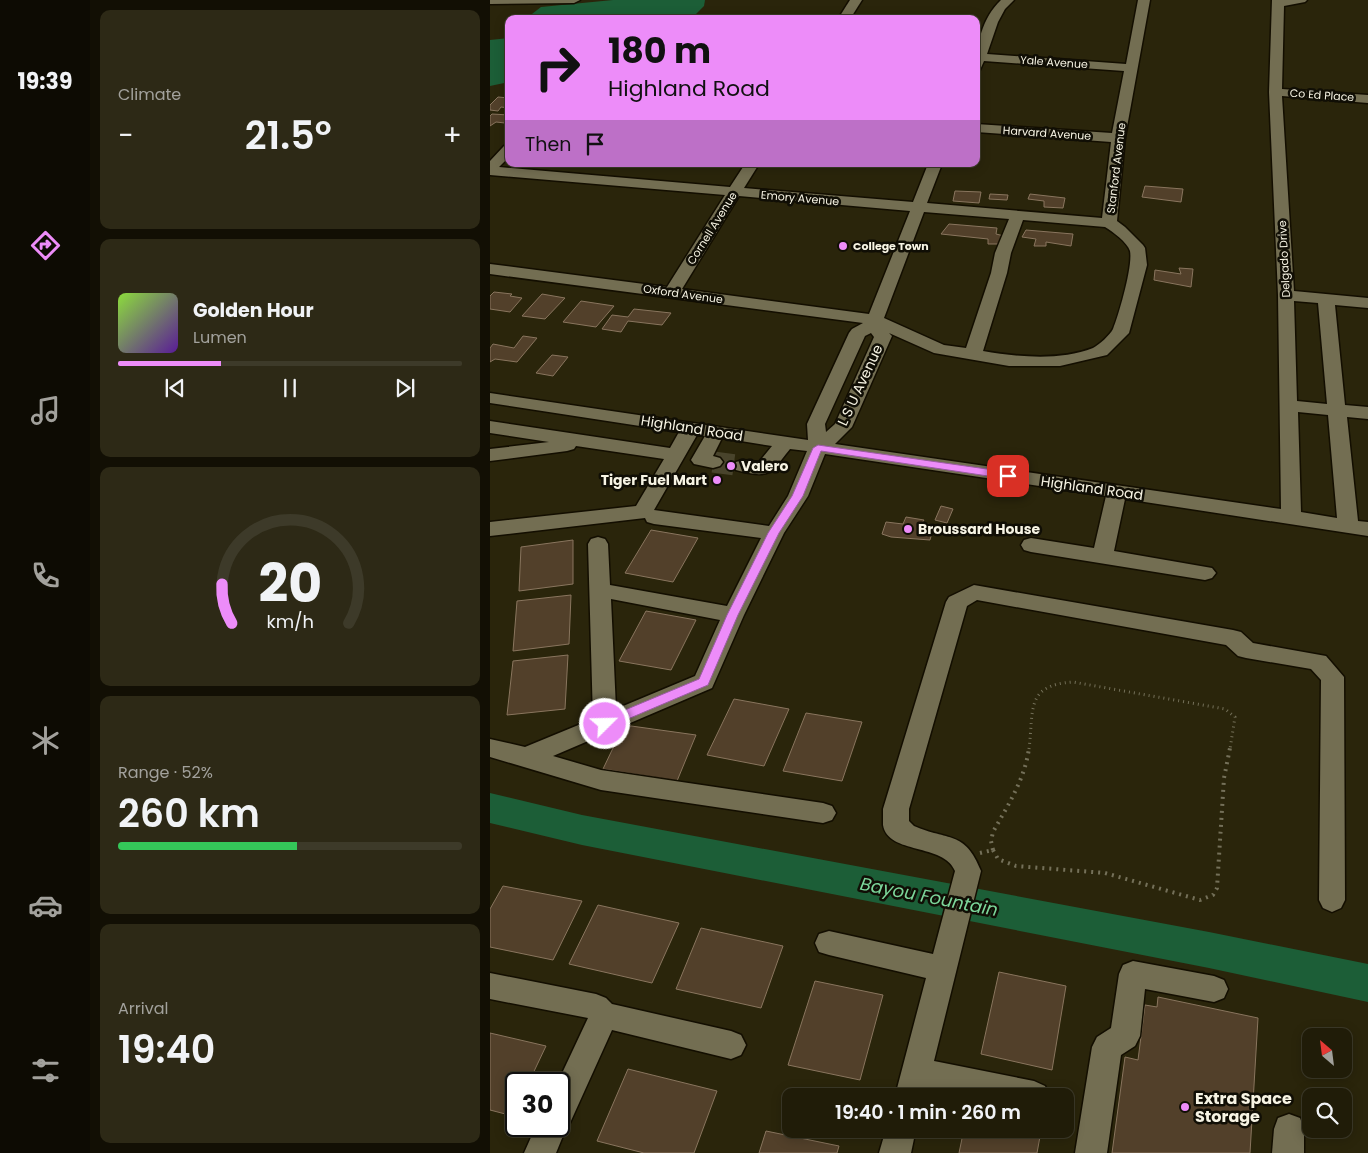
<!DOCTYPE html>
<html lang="en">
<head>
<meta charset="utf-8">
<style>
  :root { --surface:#201c08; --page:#2d2916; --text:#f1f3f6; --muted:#a2a19c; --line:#3d3a29; --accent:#ed8cf9 }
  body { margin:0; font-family:Poppins,sans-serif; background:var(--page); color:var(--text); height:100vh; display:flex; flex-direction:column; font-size:19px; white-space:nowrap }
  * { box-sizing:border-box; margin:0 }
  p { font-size:16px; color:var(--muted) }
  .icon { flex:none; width:28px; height:28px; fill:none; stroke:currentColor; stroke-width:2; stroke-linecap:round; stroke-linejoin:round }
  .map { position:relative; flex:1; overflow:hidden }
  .panel { display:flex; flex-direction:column; gap:10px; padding:10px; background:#120f04; width:400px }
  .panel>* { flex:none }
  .banner { position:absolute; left:15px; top:15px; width:475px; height:152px; border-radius:10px; box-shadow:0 2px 12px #0003,0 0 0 1px var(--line); background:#ed8cf9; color:#111; overflow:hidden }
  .needle { width:32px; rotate:332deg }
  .controls { position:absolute; left:812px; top:1028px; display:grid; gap:10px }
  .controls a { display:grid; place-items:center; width:50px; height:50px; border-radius:10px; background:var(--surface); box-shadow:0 2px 12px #0003,0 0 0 1px var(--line); font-size:25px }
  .speed { position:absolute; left:15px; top:1072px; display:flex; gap:10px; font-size:25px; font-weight:700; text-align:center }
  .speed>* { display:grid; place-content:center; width:65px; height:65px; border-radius:50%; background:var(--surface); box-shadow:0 2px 12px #0003,0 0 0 1px var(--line); line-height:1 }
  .speed .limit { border:2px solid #111; border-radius:8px; background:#fff; color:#111 }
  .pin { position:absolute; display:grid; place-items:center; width:42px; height:42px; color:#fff; margin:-21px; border-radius:10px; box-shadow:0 2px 8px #0006 }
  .me { position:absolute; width:55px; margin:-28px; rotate:67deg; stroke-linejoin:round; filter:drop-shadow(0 0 4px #0008) }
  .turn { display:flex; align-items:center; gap:18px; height:105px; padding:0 20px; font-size:22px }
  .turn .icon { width:65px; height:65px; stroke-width:2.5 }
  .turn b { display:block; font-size:35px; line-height:42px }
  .then { display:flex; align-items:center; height:48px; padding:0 20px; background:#0003; gap:10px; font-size:19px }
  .big { font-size:38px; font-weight:600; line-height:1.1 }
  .panel .tile { flex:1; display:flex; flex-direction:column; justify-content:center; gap:8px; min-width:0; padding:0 18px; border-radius:10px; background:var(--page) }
  .panel .dial { align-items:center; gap:0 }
  .dial svg { height:130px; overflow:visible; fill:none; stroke:var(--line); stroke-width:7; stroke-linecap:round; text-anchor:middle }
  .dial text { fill:var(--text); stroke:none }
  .song { display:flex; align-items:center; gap:15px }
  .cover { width:60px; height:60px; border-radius:8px; background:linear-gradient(135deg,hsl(90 70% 55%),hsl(270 70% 35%)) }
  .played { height:5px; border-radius:2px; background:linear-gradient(90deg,var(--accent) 30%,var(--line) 30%) }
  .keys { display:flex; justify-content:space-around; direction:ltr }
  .heat { display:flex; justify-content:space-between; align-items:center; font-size:28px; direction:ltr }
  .charge { height:8px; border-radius:4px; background:linear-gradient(90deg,#34c759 52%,var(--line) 0) }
  .trip { position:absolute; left:292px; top:1088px; width:292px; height:50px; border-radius:10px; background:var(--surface); box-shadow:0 2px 12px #0003,0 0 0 1px var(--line); font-weight:600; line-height:50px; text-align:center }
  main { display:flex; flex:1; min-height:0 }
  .dock { display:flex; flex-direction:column; width:90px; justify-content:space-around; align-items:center; background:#0d0b03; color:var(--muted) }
  .dock .icon { width:35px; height:35px }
  .dock .active { color:var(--accent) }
  .dock b { font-size:22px; color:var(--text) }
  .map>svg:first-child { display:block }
</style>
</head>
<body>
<main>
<nav class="dock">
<b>19:39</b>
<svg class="icon active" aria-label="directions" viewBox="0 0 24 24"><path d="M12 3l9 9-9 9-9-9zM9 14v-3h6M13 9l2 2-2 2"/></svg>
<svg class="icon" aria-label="music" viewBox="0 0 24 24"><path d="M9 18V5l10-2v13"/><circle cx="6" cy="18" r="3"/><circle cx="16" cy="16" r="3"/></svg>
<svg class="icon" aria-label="phone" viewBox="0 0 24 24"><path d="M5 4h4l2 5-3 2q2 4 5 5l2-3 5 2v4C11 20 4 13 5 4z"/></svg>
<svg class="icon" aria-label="climate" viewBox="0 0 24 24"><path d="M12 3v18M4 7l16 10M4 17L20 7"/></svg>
<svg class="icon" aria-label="car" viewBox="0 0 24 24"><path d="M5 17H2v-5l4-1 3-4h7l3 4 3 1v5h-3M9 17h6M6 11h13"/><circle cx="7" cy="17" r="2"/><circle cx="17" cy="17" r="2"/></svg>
<svg class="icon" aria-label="filters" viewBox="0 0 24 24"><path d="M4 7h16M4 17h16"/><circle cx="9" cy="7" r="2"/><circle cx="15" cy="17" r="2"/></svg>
</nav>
<section class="panel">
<div class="tile"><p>Climate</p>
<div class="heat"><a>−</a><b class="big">21.5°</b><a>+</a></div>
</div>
<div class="tile">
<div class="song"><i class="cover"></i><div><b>Golden Hour</b><p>Lumen</p></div></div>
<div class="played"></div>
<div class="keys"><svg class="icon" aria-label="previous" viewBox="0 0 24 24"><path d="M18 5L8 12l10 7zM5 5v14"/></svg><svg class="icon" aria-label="pause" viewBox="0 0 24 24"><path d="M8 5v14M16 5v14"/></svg><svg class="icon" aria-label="next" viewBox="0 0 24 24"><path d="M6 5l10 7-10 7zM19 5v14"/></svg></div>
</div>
<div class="tile dial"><svg viewBox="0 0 100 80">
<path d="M14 69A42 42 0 1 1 86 69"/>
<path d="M14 69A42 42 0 0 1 8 45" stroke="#ed8cf9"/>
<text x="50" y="56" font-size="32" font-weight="700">20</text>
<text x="50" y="72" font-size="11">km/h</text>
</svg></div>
<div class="tile"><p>Range · 52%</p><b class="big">260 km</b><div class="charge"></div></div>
<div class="tile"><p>Arrival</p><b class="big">19:40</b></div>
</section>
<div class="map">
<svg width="878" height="1153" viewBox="0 0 878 1153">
  <rect width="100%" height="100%" fill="#2a250b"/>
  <g fill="#1c5e37">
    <path d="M123 0H215L214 6 201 19H44L42 14 51 7Z"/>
    <path d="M19 38V82L0 86V40Z"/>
  </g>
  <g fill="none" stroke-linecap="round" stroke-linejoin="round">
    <path fill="#1c5e37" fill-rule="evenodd" d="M0 793 92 815 719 932 878 964V1002L719 968 92 845 0 823Z"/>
  </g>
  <g fill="#52402a" stroke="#89755e">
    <path d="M8 97 19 98V108L11 107 8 111 0 110V105Z"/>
    <path d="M2 114 19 115V118L15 123 6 122 0 126V116Z"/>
    <path d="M655 186 693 189 691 202 652 197Z"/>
    <path d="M465 191 491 192 489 203 463 201Z"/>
    <path d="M500 194 518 195 517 200 499 199Z"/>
    <path d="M540 194 575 198 573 208 554 207V201L538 199Z"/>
    <path d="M459 224 507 228 506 234 514 236 513 244H498V239L451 234Z"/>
    <path d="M536 230 583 234 581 246 556 242V246H544L546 239 532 237Z"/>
    <path d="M689 268 703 269 701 287 664 280 665 270 691 274Z"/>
    <path d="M4 292 22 294 20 296 32 298 20 312 0 309V296Z"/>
    <path d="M52 294 75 298 55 319 32 316Z"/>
    <path d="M91 301 124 306 106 327 73 322Z"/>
    <path d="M144 309 181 313 172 325 138 321 131 332 112 329 122 315 138 317Z"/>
    <path d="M33 336 47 338 27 362 5 359 0 362V348L3 344 24 348Z"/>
    <path d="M62 355 78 357 63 376 46 373Z"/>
    <path d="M451 506 463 509 457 523 445 520Z"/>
    <path d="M416 517 434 520 432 523 444 525 440 540 401 537 392 534 396 522 413 524Z"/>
    <path d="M161 530 208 538 183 582 135 573Z"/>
    <path d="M83 540V584L29 591 31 547Z"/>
    <path d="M81 595 79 644 23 651 27 601Z"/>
    <path d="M156 611 206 620 181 670 129 661Z"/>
    <path d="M78 655 75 709 17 715 23 661Z"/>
    <path d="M244 699 299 709 274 766 217 755Z"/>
    <path d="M316 713 372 722 352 781 293 771Z"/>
    <path d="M134 725 206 735 187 781 113 769Z"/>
    <path d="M13 886 92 901 63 960 0 947V909Z"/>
    <path d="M108 905 189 923 162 983 79 964Z"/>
    <path d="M211 928 293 946 271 1008 186 989Z"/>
    <path d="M509 972 576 986 562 1070 491 1054Z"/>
    <path d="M325 981 393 995 370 1080 298 1065Z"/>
    <path d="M668 997 768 1018 760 1153H622L635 1057 648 1060 655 1005 667 1007Z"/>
    <path d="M0 1033 56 1046 38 1084H26V1109L23 1116 0 1110Z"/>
    <path d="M138 1069 227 1091 204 1153H154L107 1141Z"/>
    <path d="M474 1129H539L551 1131 547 1153H469Z"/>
    <path d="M276 1131 349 1146 347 1153H269Z"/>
  </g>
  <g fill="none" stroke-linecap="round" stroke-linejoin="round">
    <path stroke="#49442c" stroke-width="21" stroke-dasharray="21 11" stroke-linecap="butt" d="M223 462 253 466"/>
    <g stroke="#130e00" stroke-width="3">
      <g id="minor">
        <path d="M0 0H90L84 3 0 4Z"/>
        <path d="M360 0H372L360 19H348Z"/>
        <path d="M511 0H524L515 9 508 22 497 54 636 64 648 0H660L635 138 627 221 635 227 653 245 655 248 657 265 639 333 617 355 570 366H519L444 353 399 333 402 336 362 427 345 444 791 509 788 295 779 92 782 0H817L815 2 794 6 792 89 878 95V103L792 96 804 291 878 298V308L845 305 855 405 878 407V419L857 417 868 521 878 522V536L635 499 624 551 722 568 726 573 722 578 715 580 541 552 534 550 531 545 534 540 541 538 604 548 616 496 335 454 318 496 294 533 254 615 222 688 63 756 111 770 333 803 342 806 346 813 342 820 333 823 111 790 0 757V739L35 747 103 719 98 544 101 539 108 537 115 539 118 544 120 585 237 606 271 538 164 524 157 522 155 518 0 536V522L146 506 174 459 86 446 84 449 77 451 0 461V449L59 442 0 433V421L180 448 189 432 0 403V393L318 440 317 424 359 333 362 329 373 323 0 274V264L177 287 235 195 0 175V161L14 146 19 145V157L9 167 240 187 255 164H269L254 188 423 202 438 164H452L437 203 612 218 621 142 486 132V124L622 133 634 71 494 61 490 70 486 71C486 45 492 18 511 0ZM249 196 420 211 379 314 192 289ZM434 212 519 219 505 253 501 273 476 348 454 345 394 318ZM533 220 615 227C623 232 637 242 640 251 643 266 629 314 623 329 620 335 609 345 603 348 570 361 528 357 493 351L517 273 521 253ZM804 301 828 303 837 404 807 401ZM381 333 384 337 345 424 336 432 335 424 375 336ZM808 412 838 415 847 518 811 512ZM207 435 215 436 201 460 204 464 223 468 230 466 233 462 230 458 223 456 232 438 282 446 269 462 253 460 246 462 243 466 246 470C280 479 280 474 300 449L317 451 298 496 279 526 164 510ZM121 599 230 620 205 676 126 709Z"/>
        <path d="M484 585 743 630 751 632 763 643 836 656 854 677 855 900 851 908 842 912 833 908 829 900 831 680 821 669 756 658 748 656 736 645 487 600 477 606 419 809V821L424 826C458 841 475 830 491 871L444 1061 544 1081 555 1086 559 1096H477L437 1088 435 1096H405L436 978 339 955 329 952 325 943 329 934 339 931 443 954 465 871C454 843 398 855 393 825 393 820 393 814 393 809L456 602 459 597Z"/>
        <path d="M643 961 724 976 734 980 738 989 734 998 724 1002 655 989 650 1036 645 1046 631 1055 617 1153H585L602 1047 607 1037 621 1028 629 974 633 965Z"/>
        <path d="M0 973 106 994 116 998 122 1004 241 1031 251 1035 256 1045 251 1055 241 1059 122 1030 80 1123 76 1124 77 1126 66 1153H34L46 1126H69V1084H67L98 1018 0 999Z"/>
        <path d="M799 1114 810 1118 814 1129V1153H782L784 1129 788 1118Z"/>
        <path d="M396 1129H426L421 1153H389Z"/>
      </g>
    </g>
    <path stroke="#747059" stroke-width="3" stroke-dasharray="1 4" stroke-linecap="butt" d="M539 749C544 710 535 685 583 682L735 709 745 717 740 749"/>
    <g stroke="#747059" stroke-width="4" stroke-dasharray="2 5" stroke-linecap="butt">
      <path d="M503 850 508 859 526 866 615 873 710 900 723 895 727 888 734 778 740 748"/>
      <path d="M503 850 501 841 503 832C518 805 535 779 539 748"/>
      <path d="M490 853 503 850"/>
    </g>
    <use href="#minor" fill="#736e52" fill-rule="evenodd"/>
  </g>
  <path fill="#ed8cf9" stroke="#9a5ba2" d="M328 445 518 472 523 476 518 479 331 451 313 496 289 533 248 615 218 685 119 727H111L109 724 111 720 209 679 237 615 278 533 302 496 323 448Z"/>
  <g fill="#ed8cf9" stroke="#100e05" stroke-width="2">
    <circle cx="353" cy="246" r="5"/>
    <circle cx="241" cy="466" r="5"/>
    <circle cx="227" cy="480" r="5"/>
    <circle cx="418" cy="529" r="5"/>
    <circle cx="695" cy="1107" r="5"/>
  </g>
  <g text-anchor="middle" stroke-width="5" stroke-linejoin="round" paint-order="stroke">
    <g font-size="11" fill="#f7f4e4" stroke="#100e05">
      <text transform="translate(564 62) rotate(4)" y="4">Yale Avenue</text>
      <text transform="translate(832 95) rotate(4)" y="4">Co Ed Place</text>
      <text transform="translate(557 133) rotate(4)" y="4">Harvard Avenue</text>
      <text transform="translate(626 168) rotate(-83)" y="4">Stanford Avenue</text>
      <text transform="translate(310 198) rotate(5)" y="4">Emory Avenue</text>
      <text transform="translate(222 228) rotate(-58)" y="4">Cornell Avenue</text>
      <text transform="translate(794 259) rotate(-93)" y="4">Delgado Drive</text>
      <text transform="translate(193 294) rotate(8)" y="4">Oxford Avenue</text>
    </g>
    <g font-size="11" font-weight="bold" fill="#f7f4e4" stroke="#100e05" text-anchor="start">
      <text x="363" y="250">College Town</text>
    </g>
    <g font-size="14" fill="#f7f4e4" stroke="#100e05">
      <text transform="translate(370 385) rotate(-65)" y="5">L S U Avenue</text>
      <text transform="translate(202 428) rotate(9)" y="5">Highland Road</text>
      <text transform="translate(602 488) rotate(8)" y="5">Highland Road</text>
    </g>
    <g font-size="14" font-weight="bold" fill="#f7f4e4" stroke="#100e05" text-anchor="start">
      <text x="251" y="471">Valero</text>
      <text x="217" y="485" text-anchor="end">Tiger Fuel Mart</text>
      <text x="428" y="534">Broussard House</text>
    </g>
    <g font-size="16" font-weight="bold" fill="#f7f4e4" stroke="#100e05" text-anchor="start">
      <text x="705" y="1104">Extra Space<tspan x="705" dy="18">Storage</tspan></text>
    </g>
    <g font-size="18" font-style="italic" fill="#7cd69a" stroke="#100e05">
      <text transform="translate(439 897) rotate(11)" y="6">Bayou Fountain</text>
    </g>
  </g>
</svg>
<div class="controls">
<a><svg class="needle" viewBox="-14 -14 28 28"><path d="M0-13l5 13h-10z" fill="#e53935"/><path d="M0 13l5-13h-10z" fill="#a2a19c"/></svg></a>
<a><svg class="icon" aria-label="search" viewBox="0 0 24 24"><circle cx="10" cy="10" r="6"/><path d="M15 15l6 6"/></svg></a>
</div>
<div class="speed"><div class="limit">30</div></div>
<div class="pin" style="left:518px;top:476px;background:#d93025"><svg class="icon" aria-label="arrive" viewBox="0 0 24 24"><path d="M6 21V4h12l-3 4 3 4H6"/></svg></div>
<svg class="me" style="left:115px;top:724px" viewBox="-20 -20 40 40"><circle r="17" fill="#ed8cf9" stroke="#fff" stroke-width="3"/><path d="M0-11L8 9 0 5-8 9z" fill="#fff"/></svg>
<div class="trip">19:40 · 1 min · 260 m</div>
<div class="banner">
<div class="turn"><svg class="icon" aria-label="right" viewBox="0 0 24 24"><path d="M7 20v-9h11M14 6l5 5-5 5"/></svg><div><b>180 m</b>Highland Road</div></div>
<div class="then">Then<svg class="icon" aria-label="arrive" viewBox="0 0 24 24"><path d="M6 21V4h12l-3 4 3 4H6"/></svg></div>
</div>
</div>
</main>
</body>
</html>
